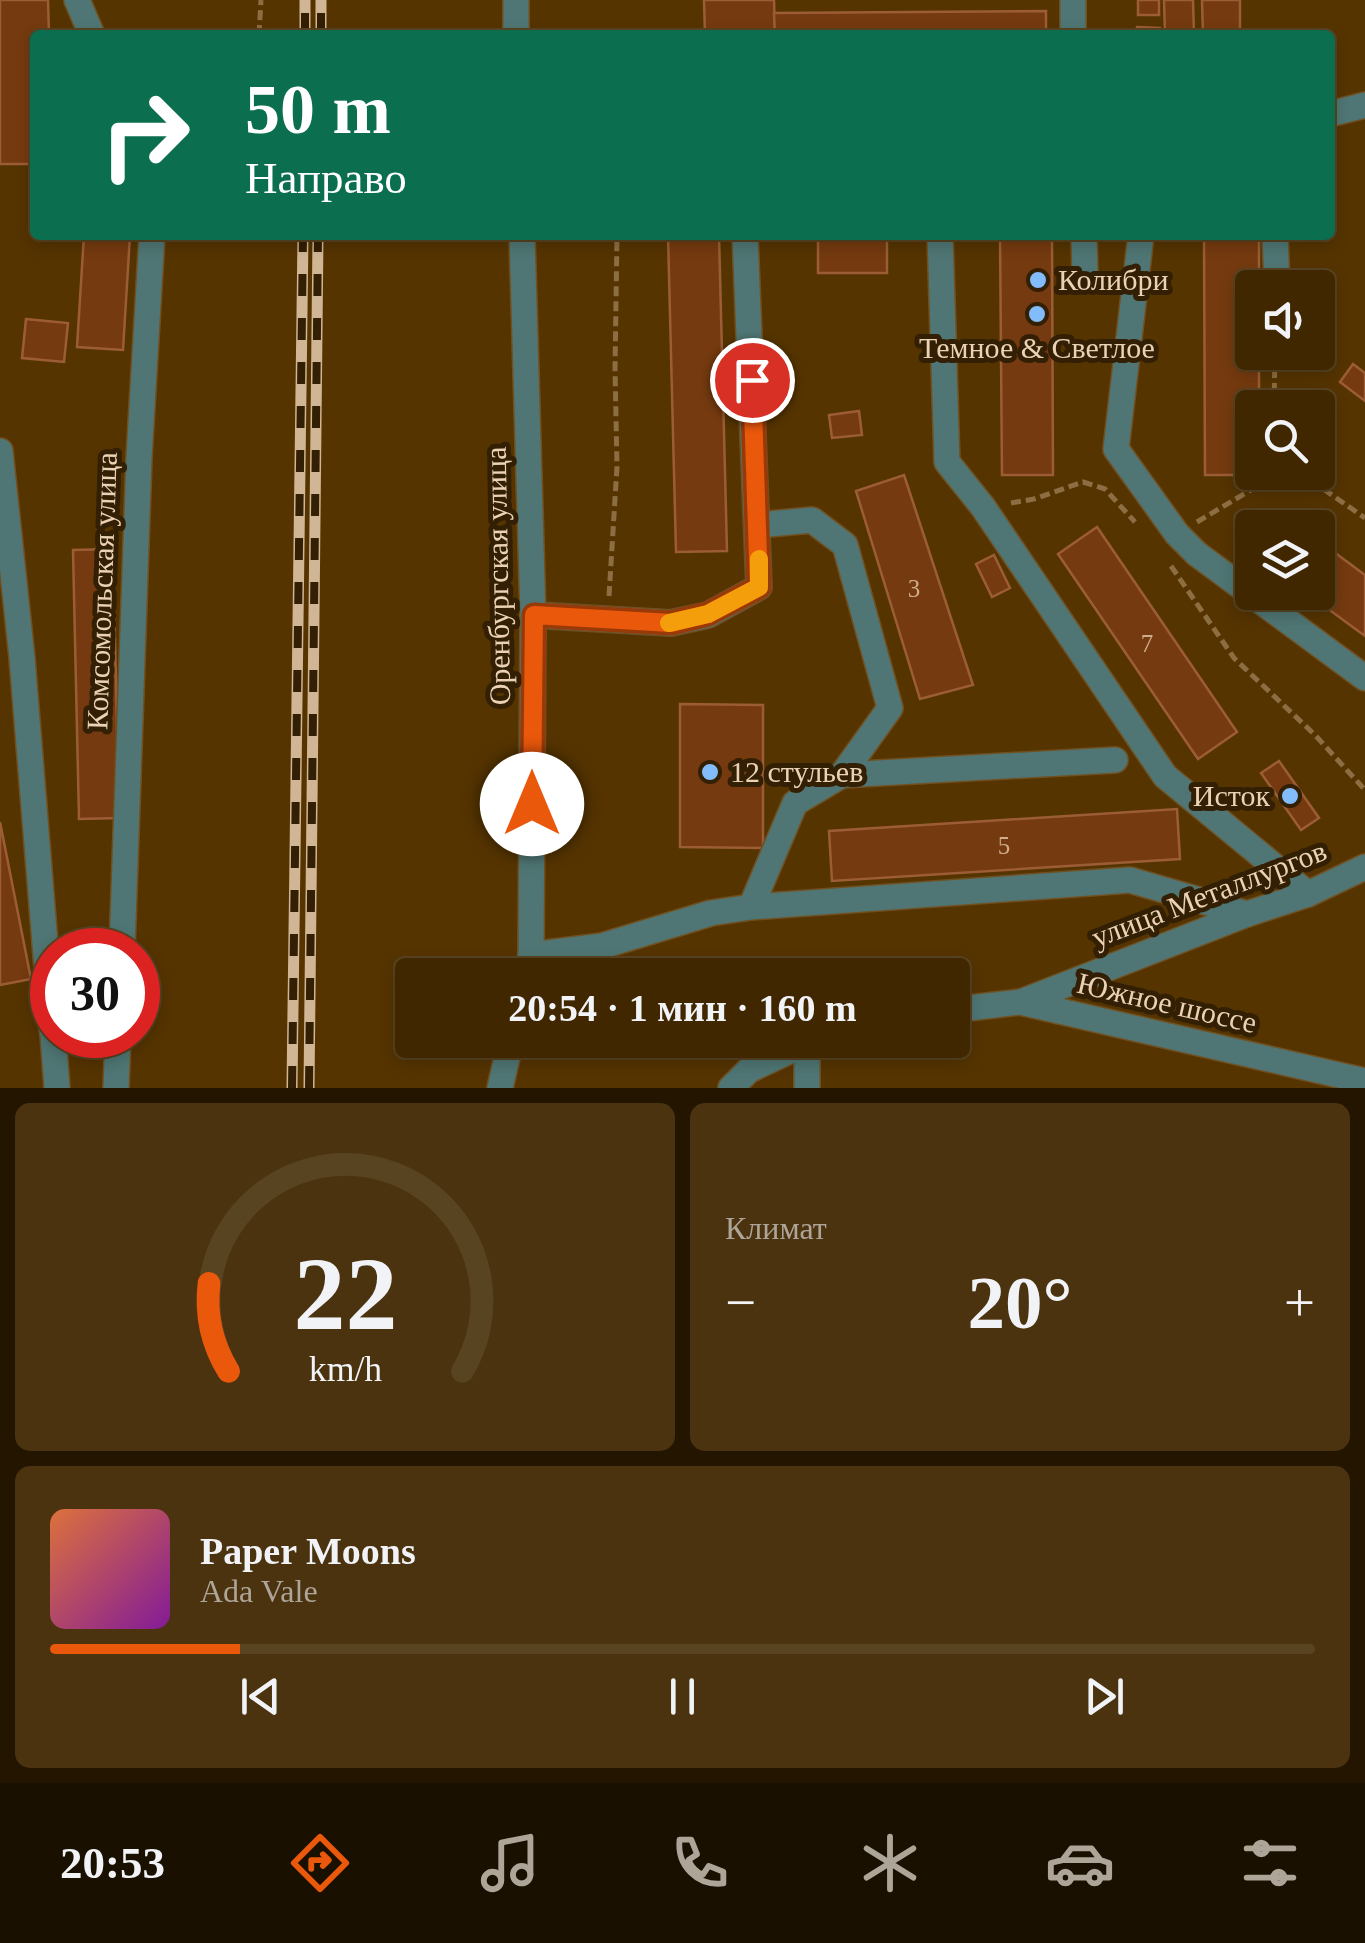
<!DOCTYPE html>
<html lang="ru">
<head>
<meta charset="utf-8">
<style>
  :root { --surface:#402700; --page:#4b330f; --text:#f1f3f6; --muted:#aea599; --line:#594422; --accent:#ea580c }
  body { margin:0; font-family:"Times New Roman",serif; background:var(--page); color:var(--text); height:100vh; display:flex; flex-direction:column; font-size:38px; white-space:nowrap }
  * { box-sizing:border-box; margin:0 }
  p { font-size:32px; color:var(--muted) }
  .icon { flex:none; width:55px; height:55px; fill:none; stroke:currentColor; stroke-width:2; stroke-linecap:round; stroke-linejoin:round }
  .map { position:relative; height:1088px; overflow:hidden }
  .sheet { display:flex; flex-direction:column; gap:15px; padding:15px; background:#231500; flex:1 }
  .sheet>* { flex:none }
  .hud { position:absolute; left:30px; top:30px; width:1305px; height:210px; border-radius:10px; box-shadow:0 5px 15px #0003,0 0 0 2px var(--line); background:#0b6e4f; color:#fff; overflow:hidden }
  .fabs { position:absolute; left:1235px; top:270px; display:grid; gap:20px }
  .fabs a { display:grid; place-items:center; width:100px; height:100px; border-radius:10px; background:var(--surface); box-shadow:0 5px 15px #0003,0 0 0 2px var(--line); font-size:50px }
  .speed { position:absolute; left:30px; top:928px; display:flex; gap:20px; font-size:50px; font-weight:700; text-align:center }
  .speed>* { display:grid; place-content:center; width:130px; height:130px; border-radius:50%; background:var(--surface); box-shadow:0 5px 15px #0003,0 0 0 2px var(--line); line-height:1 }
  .speed .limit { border:15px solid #d22; background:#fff; color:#111 }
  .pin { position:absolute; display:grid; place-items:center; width:85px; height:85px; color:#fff; margin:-42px; border:5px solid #fff; border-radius:50%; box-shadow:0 2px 10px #0007 }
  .me { position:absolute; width:110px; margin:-55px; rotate:0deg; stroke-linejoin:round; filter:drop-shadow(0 0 8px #0008) }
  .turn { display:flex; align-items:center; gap:35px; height:210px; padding:0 50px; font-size:45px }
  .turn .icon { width:130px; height:130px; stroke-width:2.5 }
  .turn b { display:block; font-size:70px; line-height:85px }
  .big { font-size:75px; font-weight:700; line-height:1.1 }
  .sheet .widget { flex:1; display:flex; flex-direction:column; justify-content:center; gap:15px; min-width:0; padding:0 35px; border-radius:15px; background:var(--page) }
  .sheet .dial { align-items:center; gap:0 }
  .dial svg { height:260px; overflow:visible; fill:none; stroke:var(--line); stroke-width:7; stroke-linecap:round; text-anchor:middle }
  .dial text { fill:var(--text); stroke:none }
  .song { display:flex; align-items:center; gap:30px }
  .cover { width:120px; height:120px; border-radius:15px; background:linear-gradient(135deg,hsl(20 70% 55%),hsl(290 70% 35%)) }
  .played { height:10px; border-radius:5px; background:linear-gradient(90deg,var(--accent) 15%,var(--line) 15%) }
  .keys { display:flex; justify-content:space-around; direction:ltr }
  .heat { display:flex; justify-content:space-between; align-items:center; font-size:55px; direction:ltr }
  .sheet .tiles { flex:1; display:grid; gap:15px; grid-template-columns:1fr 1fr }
  .widget:last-child { grid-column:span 2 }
  .trip { position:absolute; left:395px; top:958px; width:575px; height:100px; border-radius:10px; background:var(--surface); box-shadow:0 5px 15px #0003,0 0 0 2px var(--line); font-weight:700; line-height:100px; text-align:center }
  .dock { display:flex; height:160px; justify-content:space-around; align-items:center; background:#1a1000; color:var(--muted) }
  .dock .icon { width:70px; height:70px }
  .dock .current { color:var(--accent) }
  .dock b { font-size:45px; color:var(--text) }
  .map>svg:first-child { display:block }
</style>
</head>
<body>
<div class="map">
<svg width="1365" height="1088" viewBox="0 0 1365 1088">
  <rect width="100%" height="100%" fill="#553400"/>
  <g fill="#753a0f" stroke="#9c5d36" stroke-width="2.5">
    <path d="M0 0H48L49 35H35V164H0Z"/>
    <path d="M704 0H774L775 35H705Z"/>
    <rect x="1138" y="0" width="21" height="15"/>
    <path d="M1164 0H1193L1194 35H1165Z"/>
    <path d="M1202 0H1240V35H1203Z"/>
    <path d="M1046 11V35H775L774 13Z"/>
    <path d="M1137 27 1160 28V35H1137Z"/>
    <path d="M84 235H130L123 350 77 347Z"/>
    <path d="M668 235H719L727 551 676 552Z"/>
    <rect x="818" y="235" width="69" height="38"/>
    <path d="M1000 235H1052L1053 475H1002Z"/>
    <path d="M1204 235H1259V288H1252V352H1259V408H1252V472H1259V475H1205Z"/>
    <path d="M26 319 68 323 64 362 22 358Z"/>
    <path d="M1353 364 1365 373V401L1340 382Z"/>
    <path d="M859 411 862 435 832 438 829 415Z"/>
    <path d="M904 475 973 685 920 699 856 491Z"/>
    <path d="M1097 527 1237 732 1198 759 1058 554Z"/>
    <path d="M1318 540 1365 575V636L1305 592H1318Z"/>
    <path d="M113 549 119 818 79 819 73 550Z"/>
    <path d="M994 555 1010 588 992 597 976 564Z"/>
    <path d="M680 704 763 705V848L680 847Z"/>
    <path d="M1279 761 1319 818 1301 830 1261 773Z"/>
    <path d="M1177 809 1180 859 832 881 829 831Z"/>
    <path d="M0 822 31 979 0 985Z"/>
  </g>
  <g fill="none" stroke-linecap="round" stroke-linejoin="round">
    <g stroke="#705021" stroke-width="28">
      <g id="minor">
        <path d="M77 0 92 35"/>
        <path d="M516 0V35"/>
        <path d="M1073 35V0"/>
        <path d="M1330 114 1365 105"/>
        <path d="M522 235 533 615 531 955 526 975"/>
        <path d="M940 235 947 462 983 507 1165 776 1308 894"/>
        <path d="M1084 235 1085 276"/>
        <path d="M1141 235 1116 449 1177 534 1197 554 1365 678"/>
        <path d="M1275 235 1277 284"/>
        <path d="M0 451 22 658 52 1030"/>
        <path d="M758 525 812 520 845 545 890 708 842 775"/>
        <path d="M533 615 671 623 708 615 759 587 745 235"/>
        <path d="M751 907 1130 880 1247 914"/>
        <path d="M122 950 139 458 152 235"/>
        <path d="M531 955 602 946 711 913 751 907 795 803 842 775 1115 760"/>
        <path d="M1021 1002 1247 914 1308 894 1365 867"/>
        <path d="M952 1010 1020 1002 1365 1081"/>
        <path d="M53 1035 57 1088"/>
        <path d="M807 1043V1088"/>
        <path d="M116 1088 118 1035"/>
        <path d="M500 1088 511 1040"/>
        <path d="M731 1088 749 1070 813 1040"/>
      </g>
    </g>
    <g stroke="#8d6e43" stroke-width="5" stroke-dasharray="10 5" stroke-linecap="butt">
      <path d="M259 35 261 0"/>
      <path d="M1274 408 1275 352"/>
      <path d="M1299 472 1365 518"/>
      <path d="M1011 503 1034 499 1083 482 1105 489 1135 522"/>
      <path d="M1197 522 1281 472"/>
      <path d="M1171 566 1234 658 1315 735 1365 790"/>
      <path d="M609 596 617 467 615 369 617 235"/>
    </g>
    <use href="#minor" stroke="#4f7674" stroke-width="25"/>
    <g stroke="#d1b695" stroke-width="11">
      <g id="rail">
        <path d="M305 35V0"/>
        <path d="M321 35V0"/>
        <path d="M292 1088 303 235"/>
        <path d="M309 1088 318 235"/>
      </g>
    </g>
    <use href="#rail" stroke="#321f04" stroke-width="8" stroke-dasharray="22" stroke-linecap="butt"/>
  </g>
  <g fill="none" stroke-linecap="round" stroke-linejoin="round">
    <g stroke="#983908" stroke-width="25">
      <path id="route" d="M532 804 534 615 671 623 708 614 759 587 752 380"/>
    </g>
    <use href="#route" stroke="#ea580c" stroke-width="18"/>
    <path stroke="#f59e0b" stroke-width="18" d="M669 623 708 614 759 587V559"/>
  </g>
  <g fill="#83bcfb" stroke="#321f04" stroke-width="4">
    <circle cx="1038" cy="280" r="10"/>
    <circle cx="1037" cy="314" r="10"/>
    <circle cx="710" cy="772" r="10"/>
    <circle cx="1290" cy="796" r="10"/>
  </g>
  <g text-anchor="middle" stroke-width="10" stroke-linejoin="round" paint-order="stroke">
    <g font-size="25" fill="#ceac8c">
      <text x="914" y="597">3</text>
      <text x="1147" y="652">7</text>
      <text x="1004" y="854">5</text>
    </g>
    <g font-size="30" fill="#ecd2b5" stroke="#321f04" text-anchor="start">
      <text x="1058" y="290">Колибри</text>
      <text x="1037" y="358" text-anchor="middle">Темное &amp; Светлое</text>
      <text x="730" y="782">12 стульев</text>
      <text x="1270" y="806" text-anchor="end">Исток</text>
    </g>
    <g font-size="30" fill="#ecd2b5" stroke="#321f04">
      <text transform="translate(498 576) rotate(-91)" y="10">Оренбургская улица</text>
      <text transform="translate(102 591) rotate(-88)" y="10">Комсомольская улица</text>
      <text transform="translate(1209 894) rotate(-21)" y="10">улица Металлургов</text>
      <text transform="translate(1167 1003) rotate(13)" y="10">Южное шоссе</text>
    </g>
  </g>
</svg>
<div class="fabs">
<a><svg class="icon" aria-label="sound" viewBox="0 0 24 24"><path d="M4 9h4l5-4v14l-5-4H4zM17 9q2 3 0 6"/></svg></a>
<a><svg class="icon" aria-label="search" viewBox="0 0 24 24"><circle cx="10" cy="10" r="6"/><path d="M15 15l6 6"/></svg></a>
<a><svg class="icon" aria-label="layers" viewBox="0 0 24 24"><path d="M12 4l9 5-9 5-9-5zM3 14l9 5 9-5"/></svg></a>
</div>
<div class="speed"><div class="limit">30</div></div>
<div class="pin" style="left:752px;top:380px;background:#d93025"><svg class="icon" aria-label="arrive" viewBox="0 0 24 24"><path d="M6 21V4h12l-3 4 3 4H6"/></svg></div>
<svg class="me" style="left:532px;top:804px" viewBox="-20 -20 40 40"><circle r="19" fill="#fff"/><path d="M0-13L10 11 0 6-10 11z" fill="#ea580c"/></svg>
<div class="trip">20:54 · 1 мин · 160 m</div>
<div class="hud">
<div class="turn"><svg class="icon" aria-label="right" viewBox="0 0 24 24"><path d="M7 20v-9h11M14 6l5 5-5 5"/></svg><div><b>50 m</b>Направо</div></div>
</div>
</div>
<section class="sheet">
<div class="tiles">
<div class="widget dial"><svg viewBox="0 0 100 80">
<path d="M14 69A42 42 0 1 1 86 69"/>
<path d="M14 69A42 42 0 0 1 8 42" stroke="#ea580c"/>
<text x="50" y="56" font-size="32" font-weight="700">22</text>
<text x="50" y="72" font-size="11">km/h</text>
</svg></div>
<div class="widget"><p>Климат</p>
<div class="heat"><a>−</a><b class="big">20°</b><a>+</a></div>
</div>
<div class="widget">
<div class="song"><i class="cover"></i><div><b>Paper Moons</b><p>Ada Vale</p></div></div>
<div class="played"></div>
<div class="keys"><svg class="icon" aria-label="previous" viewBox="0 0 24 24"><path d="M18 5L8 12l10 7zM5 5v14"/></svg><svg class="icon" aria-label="pause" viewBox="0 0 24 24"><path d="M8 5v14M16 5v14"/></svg><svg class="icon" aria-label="next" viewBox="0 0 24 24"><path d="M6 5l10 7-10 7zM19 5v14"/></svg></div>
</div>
</div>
</section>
<nav class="dock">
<b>20:53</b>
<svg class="icon current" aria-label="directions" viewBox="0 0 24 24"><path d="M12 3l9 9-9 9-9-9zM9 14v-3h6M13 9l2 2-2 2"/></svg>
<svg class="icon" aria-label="music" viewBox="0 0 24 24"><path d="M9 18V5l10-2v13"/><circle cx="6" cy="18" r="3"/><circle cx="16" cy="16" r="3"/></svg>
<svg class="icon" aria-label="phone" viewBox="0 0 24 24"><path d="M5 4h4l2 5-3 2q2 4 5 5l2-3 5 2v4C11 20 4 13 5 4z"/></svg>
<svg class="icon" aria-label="climate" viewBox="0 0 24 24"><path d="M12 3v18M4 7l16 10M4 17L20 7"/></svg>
<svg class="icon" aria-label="car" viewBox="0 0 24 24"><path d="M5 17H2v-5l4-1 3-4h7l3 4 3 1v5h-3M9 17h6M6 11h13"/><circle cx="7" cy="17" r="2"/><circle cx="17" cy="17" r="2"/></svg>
<svg class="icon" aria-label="filters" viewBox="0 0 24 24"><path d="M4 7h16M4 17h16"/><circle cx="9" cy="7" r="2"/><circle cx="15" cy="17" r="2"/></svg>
</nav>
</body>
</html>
